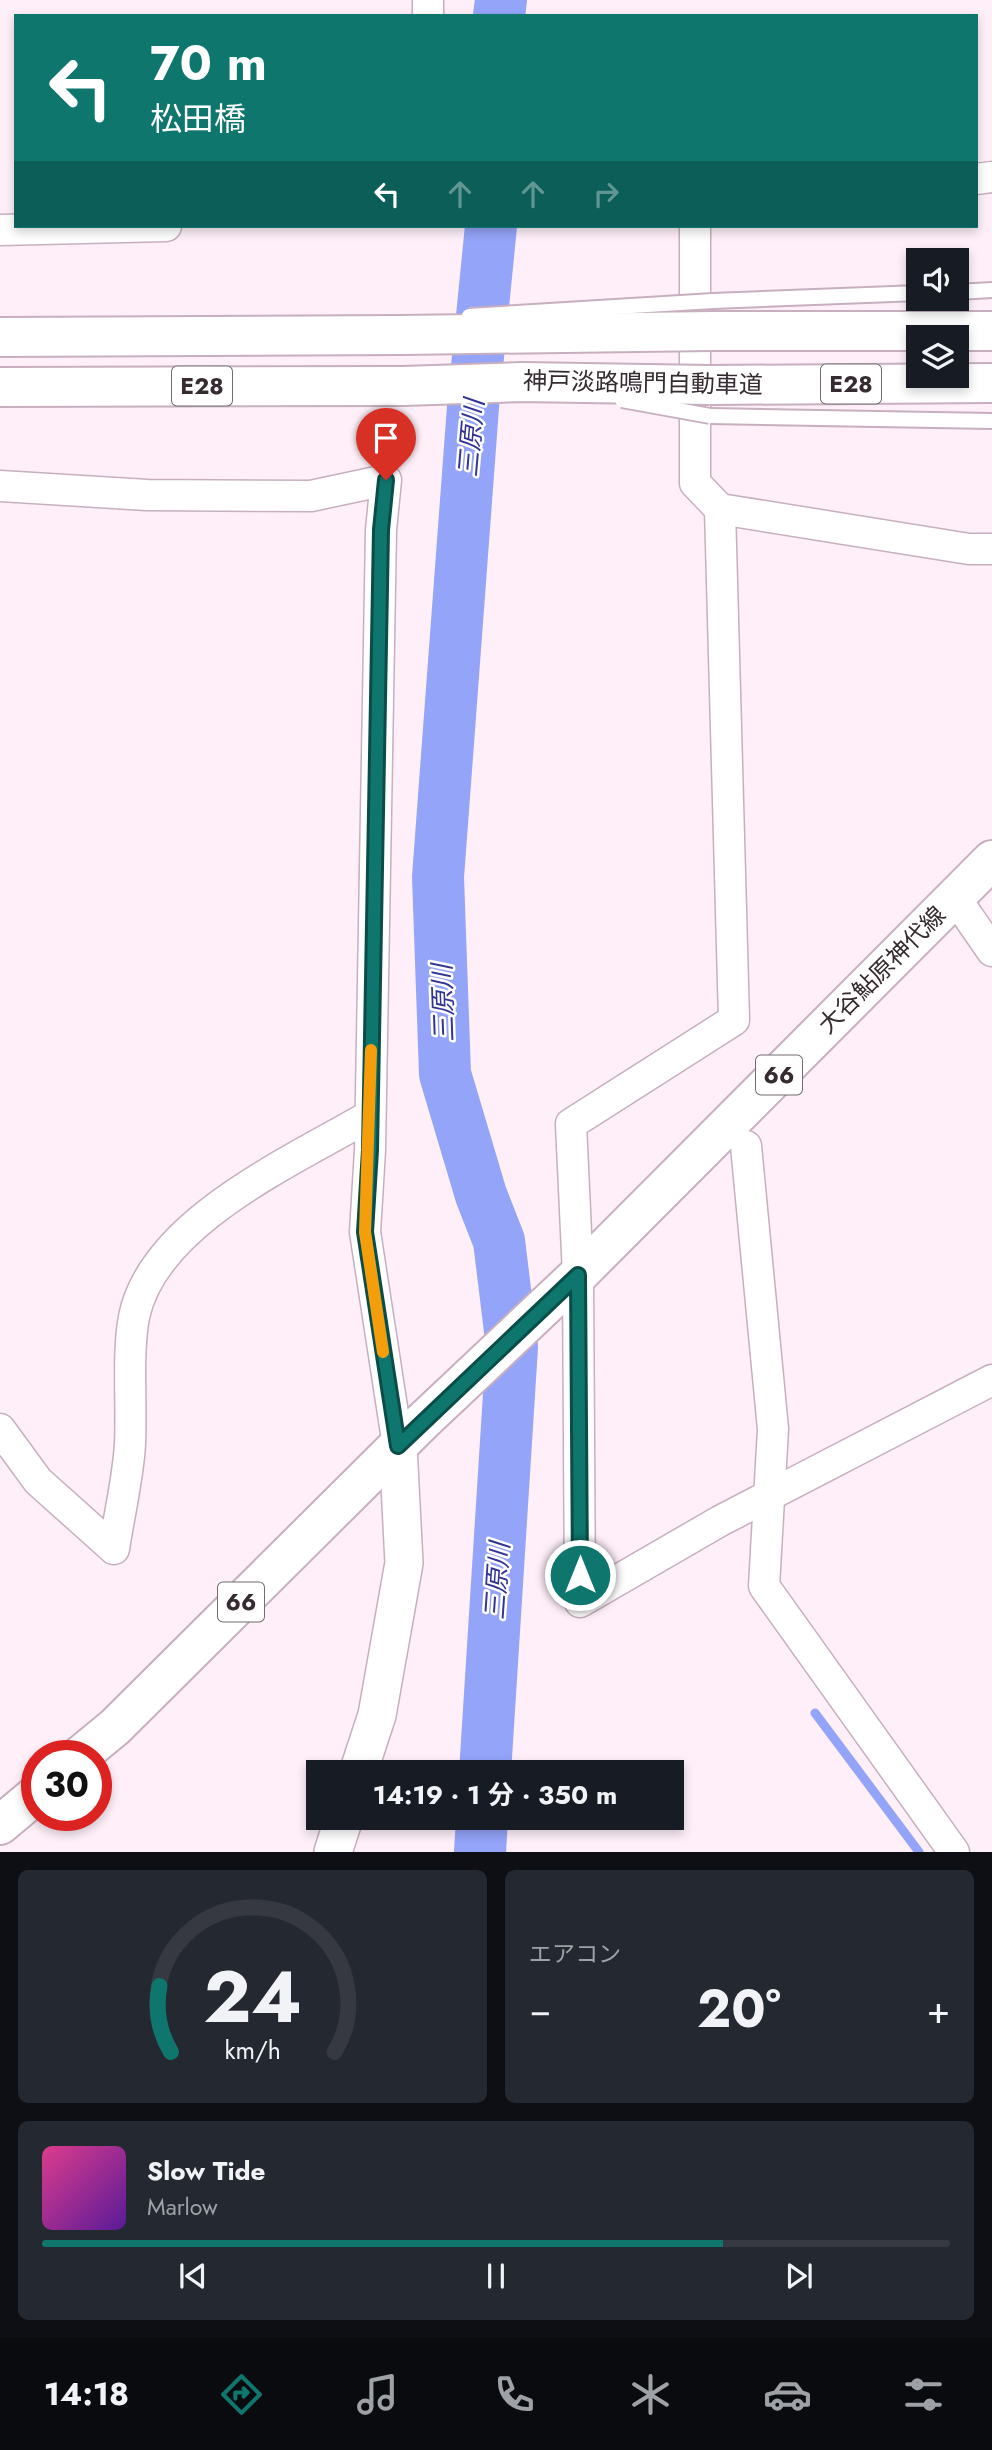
<!DOCTYPE html>
<html lang="ja">
<head>
<meta charset="utf-8">
<style>
  :root { --surface:#171b24; --page:#242831; --text:#f1f3f6; --muted:#9ea1a6; --line:#363941; --accent:#0f766e }
  body { margin:0; font-family:Jost,"Noto Sans JP",sans-serif; background:var(--page); color:var(--text); height:100vh; display:flex; flex-direction:column; font-size:26px; white-space:nowrap }
  * { box-sizing:border-box; margin:0 }
  p { font-size:23px; color:var(--muted) }
  .icon { flex:none; width:38px; height:38px; fill:none; stroke:currentColor; stroke-width:2; stroke-linecap:round; stroke-linejoin:round }
  .map { position:relative; height:1852px; overflow:hidden }
  .sheet { display:flex; flex-direction:column; gap:18px; padding:18px; background:#0d0f14; flex:1 }
  .sheet>* { flex:none }
  .top-card { position:absolute; left:14px; top:14px; width:964px; height:214px; border-radius:0px; box-shadow:0 4px 10px #0003; background:#0f766e; color:#fff; overflow:hidden }
  .buttons { position:absolute; left:906px; top:248px; display:grid; gap:14px }
  .buttons a { display:grid; place-items:center; width:63px; height:63px; border-radius:0px; background:var(--surface); box-shadow:0 4px 10px #0003; font-size:35px }
  .speed { position:absolute; left:21px; top:1740px; display:flex; gap:14px; font-size:35px; font-weight:700; text-align:center }
  .speed>* { display:grid; place-content:center; width:91px; height:91px; border-radius:50%; background:var(--surface); box-shadow:0 4px 10px #0003; line-height:1 }
  .speed .limit { border:10px solid #d22; background:#fff; color:#111 }
  .pin { position:absolute; display:grid; place-items:center; width:60px; height:60px; color:#fff; margin:-72px -30px; border-radius:50% 50% 50% 0; rotate:-45deg; box-shadow:0 0 7px #0007 }
  .pin .icon { rotate:45deg }
  .me { position:absolute; width:77px; margin:-38px; rotate:0deg; stroke-linejoin:round; filter:drop-shadow(0 0 5px #0008) }
  .turn { display:flex; align-items:center; gap:24px; height:147px; padding:0 21px; font-size:32px }
  .turn .icon { width:91px; height:91px; stroke-width:2.5 }
  .turn b { display:block; font-size:49px; line-height:60px }
  .lanes { display:flex; align-items:center; height:66px; padding:0 21px; background:#0003; justify-content:center; gap:35px; direction:ltr }
  .lanes .off { opacity:.35 }
  .big { font-size:52px; font-weight:700; line-height:1.1 }
  .sheet .widget { flex:1; display:flex; flex-direction:column; justify-content:center; gap:10px; min-width:0; padding:0 24px; border-radius:10px; background:var(--page) }
  .sheet .dial { align-items:center; gap:0 }
  .dial svg { height:182px; overflow:visible; fill:none; stroke:var(--line); stroke-width:7; stroke-linecap:round; text-anchor:middle }
  .dial text { fill:var(--text); stroke:none }
  .song { display:flex; align-items:center; gap:21px }
  .cover { width:84px; height:84px; border-radius:10px; background:linear-gradient(135deg,hsl(330 70% 55%),hsl(270 70% 35%)) }
  .played { height:7px; border-radius:4px; background:linear-gradient(90deg,var(--accent) 75%,var(--line) 75%) }
  .keys { display:flex; justify-content:space-around; direction:ltr }
  .heat { display:flex; justify-content:space-between; align-items:center; font-size:38px; direction:ltr }
  .sheet .tiles { flex:1; display:grid; gap:18px; grid-template-columns:1fr 1fr }
  .widget:last-child { grid-column:span 2 }
  .trip { position:absolute; left:306px; top:1760px; width:378px; height:70px; border-radius:0px; background:var(--surface); box-shadow:0 4px 10px #0003; font-weight:700; line-height:70px; text-align:center }
  .tabs { display:flex; height:112px; justify-content:space-around; align-items:center; background:#090b0e; color:var(--muted) }
  .tabs .icon { width:49px; height:49px }
  .tabs .selected { color:var(--accent) }
  .tabs b { font-size:32px; color:var(--text) }
  .map>svg:first-child { display:block }
</style>
</head>
<body>
<div class="map">
<svg width="992" height="1852" viewBox="0 0 992 1852">
  <rect width="100%" height="100%" fill="#feeff8"/>
  <g fill="none" stroke-linecap="round" stroke-linejoin="round">
    <path stroke="#94a4f9" stroke-width="9" d="M815 1713 919 1852"/>
    <g stroke="#94a4f9" stroke-width="52">
      <path d="M499 16 501 0"/>
      <path d="M485 1773 512 1347 499 1241 481 1195 445 1074 438 877 473 407 491 226"/>
      <path d="M480 1852 482 1818"/>
    </g>
    <g stroke="#c7afbf" stroke-width="18">
      <g id="service">
        <path d="M957 292 992 290"/>
        <path d="M713 301 919 293"/>
        <path d="M710 416 992 421"/>
      </g>
    </g>
    <g stroke="#c7afbf" stroke-width="33">
      <g id="minor">
        <path d="M428 16V0"/>
        <path d="M976 179 992 177"/>
        <path d="M695 226V483L720 509 969 549H992"/>
        <path d="M0 230 166 226"/>
        <path d="M0 486 147 495 311 496 386 480 381 530 370 1150 365 1232 398 1446"/>
        <path d="M720 509 734 1020 571 1124 578 1275 580 1602 720 1521 992 1380"/>
        <path d="M954 896 992 951"/>
        <path d="M746 1146 773 1429 764 1586 954 1852"/>
        <path d="M0 1429 38 1481 114 1549C119 1515 128 1479 130 1444 132 1405 127 1354 134 1317 153 1222 293 1161 369 1116"/>
      </g>
    </g>
    <g stroke="#c7afbf" stroke-width="40">
      <g id="tertiary">
        <path d="M358 1773 377 1715 404 1563 398 1446"/>
        <path d="M333 1852 344 1818"/>
      </g>
    </g>
    <g stroke="#c7afbf" stroke-width="42">
      <g id="primary">
        <path d="M81 1755 115 1727 422 1422 578 1275 992 860"/>
        <path d="M0 1825 37 1794"/>
      </g>
    </g>
    <g stroke="#c7afbf" stroke-width="42">
      <g id="motorway">
        <path d="M713 331H992"/>
        <path d="M0 337 401 335"/>
        <path d="M710 385 992 383"/>
        <path d="M0 387 403 386"/>
      </g>
    </g>
    <use href="#service" stroke="#fff" stroke-width="14"/>
    <use href="#minor" stroke="#fff" stroke-width="30"/>
    <use href="#tertiary" stroke="#fff" stroke-width="37"/>
    <use href="#primary" stroke="#fff" stroke-width="38"/>
    <use href="#motorway" stroke="#fff" stroke-width="38"/>
    <g stroke="#c7afbf" stroke-width="18" stroke-linecap="butt">
      <g id="service-bridge">
        <path d="M469 316 713 301"/>
        <path d="M622 400 710 416"/>
      </g>
    </g>
    <g stroke="#c7afbf" stroke-width="42" stroke-linecap="butt">
      <g id="motorway-bridge">
        <path d="M401 335 713 331"/>
        <path d="M403 386 522 382 710 385"/>
      </g>
    </g>
    <use href="#service-bridge" stroke="#fff" stroke-width="14"/>
    <use href="#motorway-bridge" stroke="#fff" stroke-width="38"/>
  </g>
  <g fill="none" stroke-linecap="round" stroke-linejoin="round">
    <g stroke="#0a4d48" stroke-width="18">
      <path id="route" d="M386 480 381 530 370 1150 365 1232 398 1446 578 1275 580 1575"/>
    </g>
    <use href="#route" stroke="#0f766e" stroke-width="12"/>
    <path stroke="#f59e0b" stroke-width="12" d="M371 1050 365 1232 383 1352"/>
  </g>
  <g text-anchor="middle" stroke-width="5" stroke-linejoin="round" paint-order="stroke">
    <g fill="#fff" stroke="#726b6f" stroke-width="2">
      <rect x="821" y="364.5" width="60" height="39" rx="5"/>
      <rect x="172" y="366.5" width="60" height="39" rx="5"/>
      <rect x="756" y="1055.5" width="46" height="39" rx="5"/>
      <rect x="218" y="1582.5" width="46" height="39" rx="5"/>
    </g>
    <g font-size="23" font-weight="bold" fill="#352b31">
      <text x="851" y="392">E28</text>
      <text x="202" y="394">E28</text>
      <text x="779" y="1083">66</text>
      <text x="241" y="1610">66</text>
    </g>
    <g font-size="24" fill="#352b31" stroke="#fff">
      <text transform="translate(643 383) rotate(1)" y="8">神戸淡路鳴門自動車道</text>
      <text transform="translate(882 970) rotate(-45)" y="8">大谷鮎原神代線</text>
    </g>
    <g font-size="26" font-style="italic" fill="#303494" stroke="#fff">
      <text transform="translate(471 438) rotate(-85)" y="9">三原川</text>
      <text transform="translate(443 1003) rotate(-92)" y="9">三原川</text>
      <text transform="translate(497 1581) rotate(-86)" y="9">三原川</text>
    </g>
  </g>
</svg>
<div class="buttons">
<a><svg class="icon" aria-label="sound" viewBox="0 0 24 24"><path d="M4 9h4l5-4v14l-5-4H4zM17 9q2 3 0 6"/></svg></a>
<a><svg class="icon" aria-label="layers" viewBox="0 0 24 24"><path d="M12 4l9 5-9 5-9-5zM3 14l9 5 9-5"/></svg></a>
</div>
<div class="speed"><div class="limit">30</div></div>
<div class="pin" style="left:386px;top:480px;background:#d93025"><svg class="icon" aria-label="arrive" viewBox="0 0 24 24"><path d="M6 21V4h12l-3 4 3 4H6"/></svg></div>
<svg class="me" style="left:580px;top:1575px" viewBox="-20 -20 40 40"><circle r="17" fill="#0f766e" stroke="#fff" stroke-width="3"/><path d="M0-11L8 9 0 5-8 9z" fill="#fff"/></svg>
<div class="trip">14:19 · 1 分 · 350 m</div>
<div class="top-card">
<div class="turn"><svg class="icon" aria-label="left" viewBox="0 0 24 24"><path d="M17 20v-9H6M10 6l-5 5 5 5"/></svg><div><b>70 m</b>松田橋</div></div>
<div class="lanes"><svg class="icon" aria-label="left" viewBox="0 0 24 24"><path d="M17 20v-9H6M10 6l-5 5 5 5"/></svg><svg class="icon off" aria-label="ahead" viewBox="0 0 24 24"><path d="M12 20V5M6 11l6-6 6 6"/></svg><svg class="icon off" aria-label="ahead" viewBox="0 0 24 24"><path d="M12 20V5M6 11l6-6 6 6"/></svg><svg class="icon off" aria-label="right" viewBox="0 0 24 24"><path d="M7 20v-9h11M14 6l5 5-5 5"/></svg></div>
</div>
</div>
<section class="sheet">
<div class="tiles">
<div class="widget dial"><svg viewBox="0 0 100 80">
<path d="M14 69A42 42 0 1 1 86 69"/>
<path d="M14 69A42 42 0 0 1 9 40" stroke="#0f766e"/>
<text x="50" y="56" font-size="32" font-weight="700">24</text>
<text x="50" y="72" font-size="11">km/h</text>
</svg></div>
<div class="widget"><p>エアコン</p>
<div class="heat"><a>−</a><b class="big">20°</b><a>+</a></div>
</div>
<div class="widget">
<div class="song"><i class="cover"></i><div><b>Slow Tide</b><p>Marlow</p></div></div>
<div class="played"></div>
<div class="keys"><svg class="icon" aria-label="previous" viewBox="0 0 24 24"><path d="M18 5L8 12l10 7zM5 5v14"/></svg><svg class="icon" aria-label="pause" viewBox="0 0 24 24"><path d="M8 5v14M16 5v14"/></svg><svg class="icon" aria-label="next" viewBox="0 0 24 24"><path d="M6 5l10 7-10 7zM19 5v14"/></svg></div>
</div>
</div>
</section>
<nav class="tabs">
<b>14:18</b>
<svg class="icon selected" aria-label="directions" viewBox="0 0 24 24"><path d="M12 3l9 9-9 9-9-9zM9 14v-3h6M13 9l2 2-2 2"/></svg>
<svg class="icon" aria-label="music" viewBox="0 0 24 24"><path d="M9 18V5l10-2v13"/><circle cx="6" cy="18" r="3"/><circle cx="16" cy="16" r="3"/></svg>
<svg class="icon" aria-label="phone" viewBox="0 0 24 24"><path d="M5 4h4l2 5-3 2q2 4 5 5l2-3 5 2v4C11 20 4 13 5 4z"/></svg>
<svg class="icon" aria-label="climate" viewBox="0 0 24 24"><path d="M12 3v18M4 7l16 10M4 17L20 7"/></svg>
<svg class="icon" aria-label="car" viewBox="0 0 24 24"><path d="M5 17H2v-5l4-1 3-4h7l3 4 3 1v5h-3M9 17h6M6 11h13"/><circle cx="7" cy="17" r="2"/><circle cx="17" cy="17" r="2"/></svg>
<svg class="icon" aria-label="filters" viewBox="0 0 24 24"><path d="M4 7h16M4 17h16"/><circle cx="9" cy="7" r="2"/><circle cx="15" cy="17" r="2"/></svg>
</nav>
</body>
</html>
